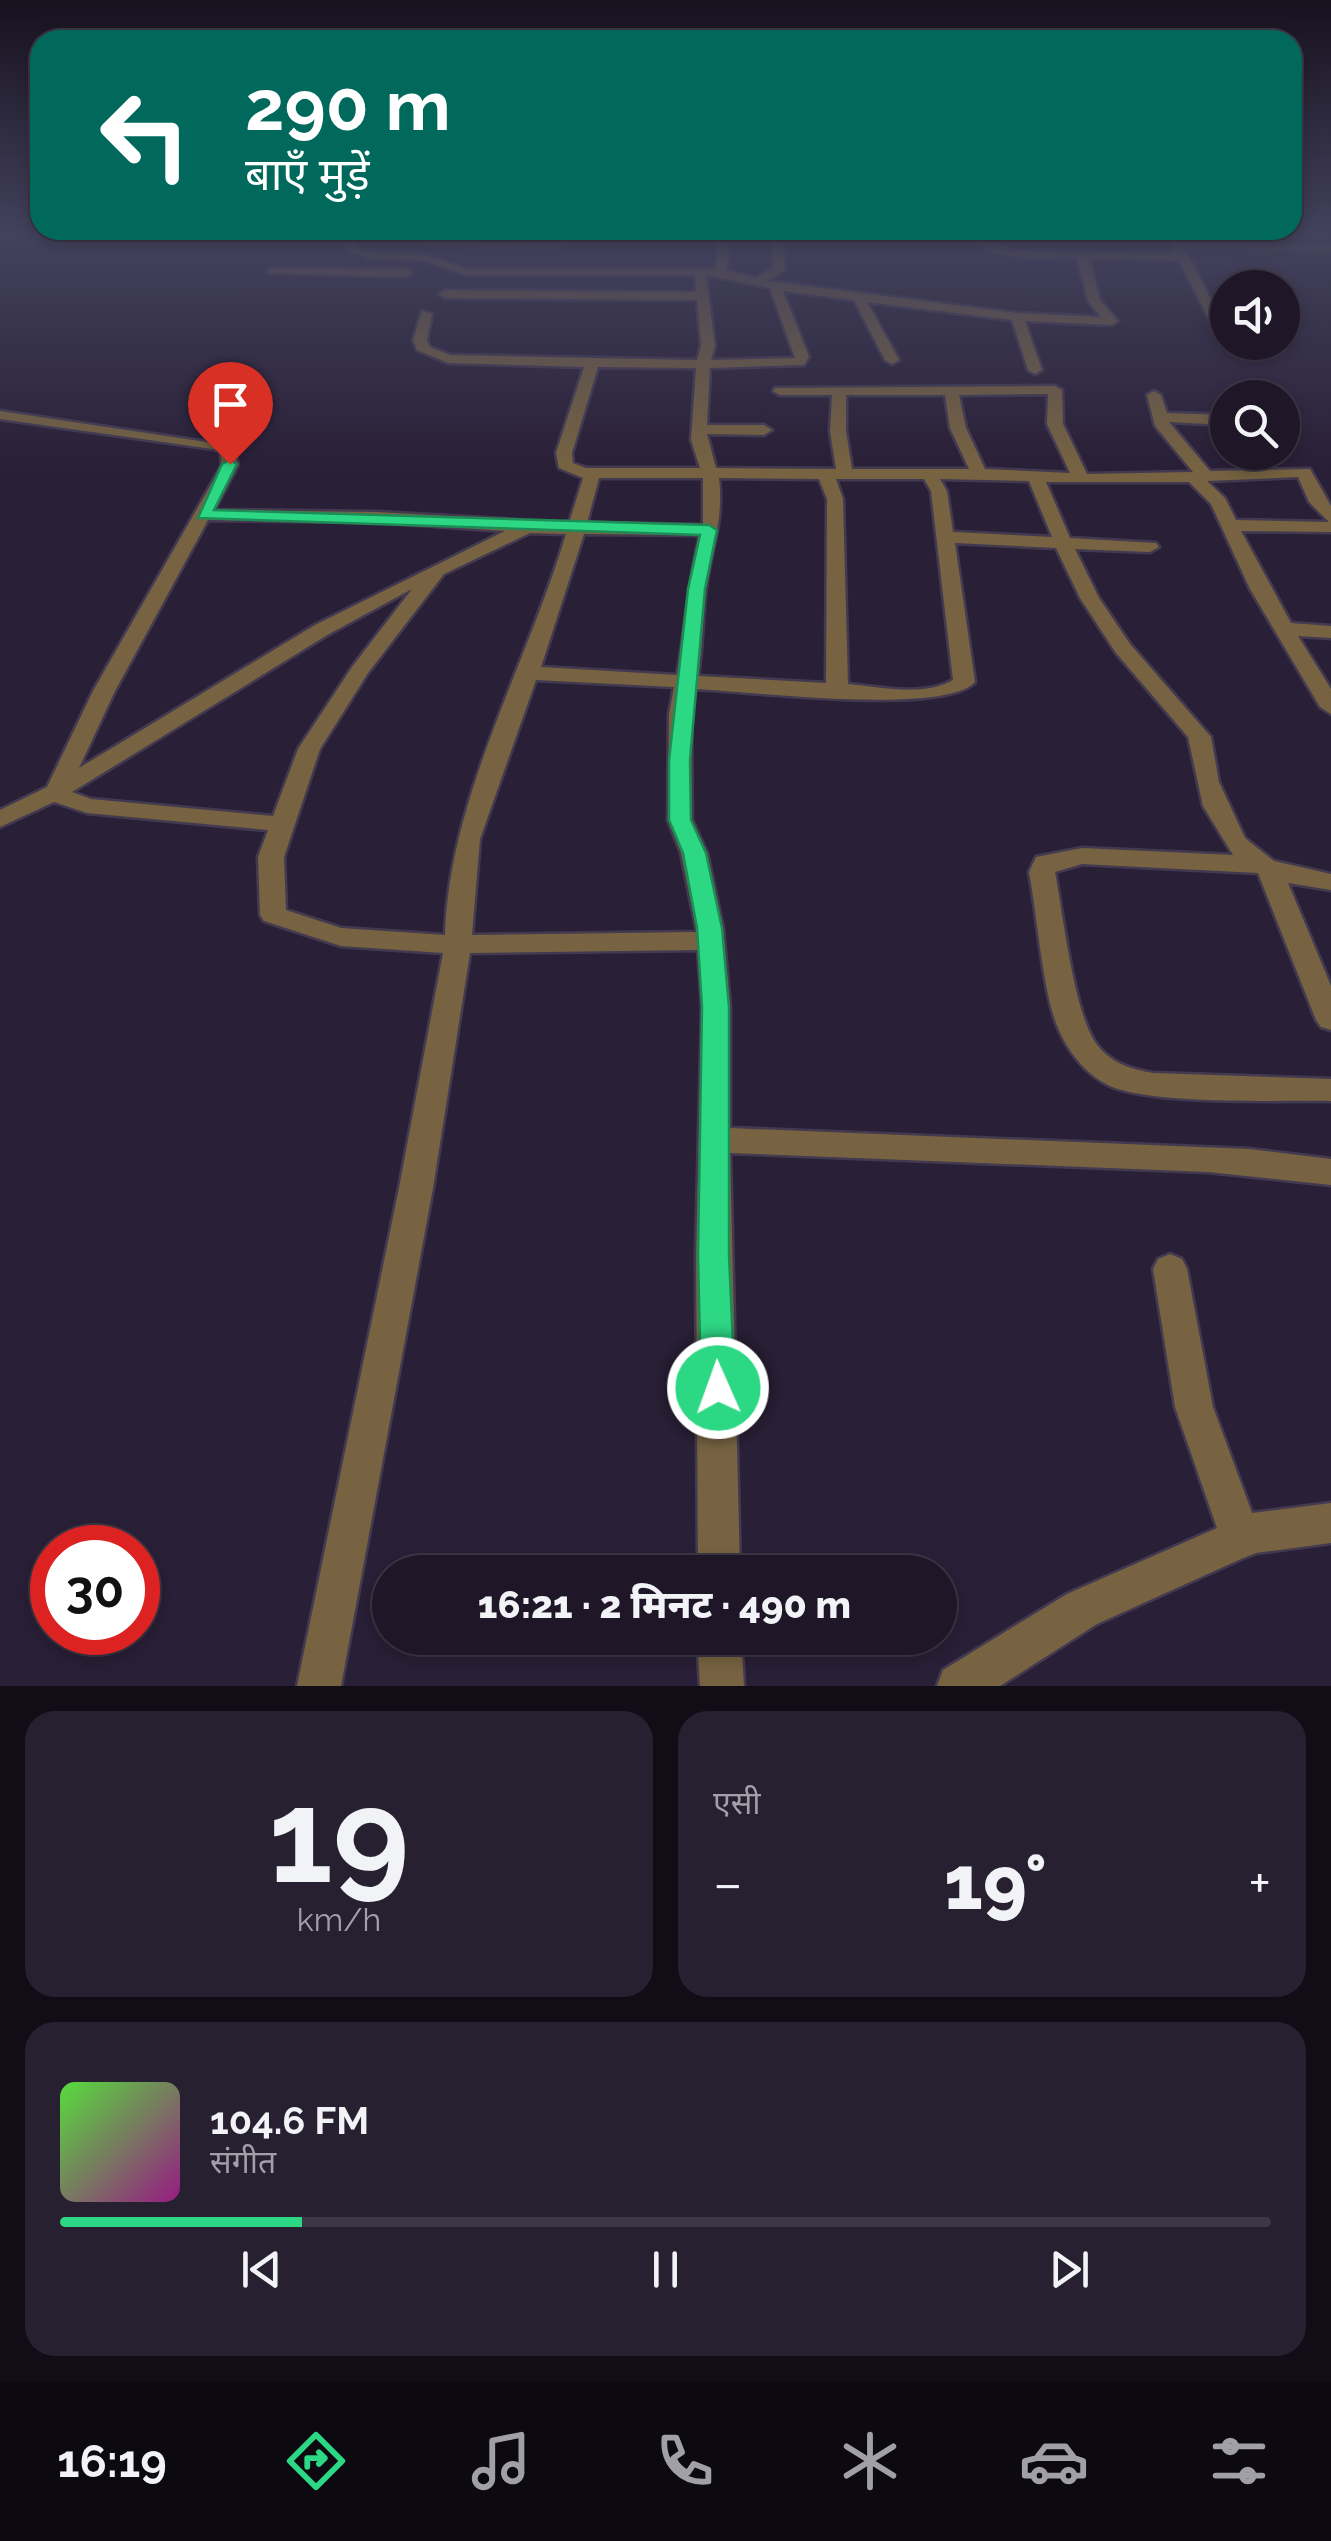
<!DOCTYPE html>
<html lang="hi">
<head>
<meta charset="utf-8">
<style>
  :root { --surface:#1f1728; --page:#272030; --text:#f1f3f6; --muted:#a19fa8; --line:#3c3645; --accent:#2dd884 }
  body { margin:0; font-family:Raleway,"Noto Sans Devanagari",sans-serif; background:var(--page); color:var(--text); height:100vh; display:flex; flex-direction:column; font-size:38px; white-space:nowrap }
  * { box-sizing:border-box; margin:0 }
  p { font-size:32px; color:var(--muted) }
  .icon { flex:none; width:55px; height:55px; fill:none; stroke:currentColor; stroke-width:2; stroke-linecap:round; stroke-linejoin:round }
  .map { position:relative; height:1686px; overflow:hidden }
  .details { display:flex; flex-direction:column; gap:25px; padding:25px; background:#110d16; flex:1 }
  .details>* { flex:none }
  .hud { position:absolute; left:30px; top:30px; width:1272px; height:210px; border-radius:30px; box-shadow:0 5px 15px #0003,0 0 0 2px var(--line); background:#00695c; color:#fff; overflow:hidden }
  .fabs { position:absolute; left:1210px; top:270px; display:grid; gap:20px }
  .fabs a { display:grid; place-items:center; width:90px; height:90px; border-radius:50%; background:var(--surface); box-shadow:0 5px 15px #0003,0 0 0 2px var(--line); font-size:50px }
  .speed { position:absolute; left:30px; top:1525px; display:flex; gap:20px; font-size:50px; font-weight:700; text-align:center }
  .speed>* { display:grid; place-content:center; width:130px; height:130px; border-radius:50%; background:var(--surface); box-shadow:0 5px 15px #0003,0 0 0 2px var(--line); line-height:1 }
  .speed .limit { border:15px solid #d22; background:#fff; color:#111 }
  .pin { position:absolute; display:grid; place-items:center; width:85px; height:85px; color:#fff; margin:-102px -42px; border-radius:50% 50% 50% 0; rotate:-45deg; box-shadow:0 0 10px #0007 }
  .pin .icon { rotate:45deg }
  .me { position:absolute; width:110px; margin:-55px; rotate:358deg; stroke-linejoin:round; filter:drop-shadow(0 0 8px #0008) }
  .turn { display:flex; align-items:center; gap:35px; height:210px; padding:0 50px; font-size:45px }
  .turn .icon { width:130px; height:130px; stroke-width:2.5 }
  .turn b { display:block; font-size:70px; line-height:85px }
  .big { font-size:75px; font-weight:800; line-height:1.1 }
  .details .tile { flex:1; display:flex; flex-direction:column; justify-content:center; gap:15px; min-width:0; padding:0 35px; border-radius:30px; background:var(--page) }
  .details .dial { align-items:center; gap:0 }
  .dial b { font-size:130px; line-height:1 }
  .song { display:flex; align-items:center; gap:30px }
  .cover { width:120px; height:120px; border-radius:15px; background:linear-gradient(135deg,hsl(110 70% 55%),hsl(310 70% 35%)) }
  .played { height:10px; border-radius:5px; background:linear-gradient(90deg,var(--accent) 20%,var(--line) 20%) }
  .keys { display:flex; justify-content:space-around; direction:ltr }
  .heat { display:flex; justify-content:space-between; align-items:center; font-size:55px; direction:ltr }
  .details .tiles { flex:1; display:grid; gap:25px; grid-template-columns:1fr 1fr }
  .tile:last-child { grid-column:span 2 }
  .trip { position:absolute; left:372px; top:1555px; width:585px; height:100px; border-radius:50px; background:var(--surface); box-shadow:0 5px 15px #0003,0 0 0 2px var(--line); font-weight:800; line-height:100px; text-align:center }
  .tab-bar { display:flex; height:160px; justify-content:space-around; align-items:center; background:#0c0910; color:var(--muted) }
  .tab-bar .icon { width:70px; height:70px }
  .tab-bar .selected { color:var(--accent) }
  .tab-bar b { font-size:45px; color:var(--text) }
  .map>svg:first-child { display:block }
</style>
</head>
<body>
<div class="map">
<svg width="1331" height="1686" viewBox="0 0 1331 1686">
  <rect width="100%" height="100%" fill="#291f36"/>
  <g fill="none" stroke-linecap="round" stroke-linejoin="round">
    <g stroke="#433a50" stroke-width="5">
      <g id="minor">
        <path d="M343 234H353L354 246 369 252 424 254 466 269H716L719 241 725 234H737L729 242 727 270 756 278 773 268 772 234H782L785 269 768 281 1017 313 1101 317 1088 301 1077 257C1042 257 991 265 966 234 983 234 998 248 1017 250 1069 255 1123 252 1176 253L1171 245 1177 242 1331 246V252L1184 248 1223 323 1217 327 1211 323 1179 260 1089 258 1100 300 1118 321 1112 325 1025 321 1042 370 1035 374 1028 370 1012 320 867 302 899 360 892 364 885 360 854 300 783 291 809 357 804 365 710 368 707 425H764L772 430 764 435 707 434 716 468 836 469 830 431 832 395H780L773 391 775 388 1055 386 1062 390 1063 424 1087 474 1193 472 1155 426 1147 395 1154 391 1161 395 1167 413 1228 415V425L1169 422 1210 471 1310 469 1331 506V532L1241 531 1291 623 1331 626V638L1298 636 1331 689V714L1320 707 1250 589 1211 504 1189 482H1046L1070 538 1156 543 1159 547 1150 552 1075 549 1099 598 1130 644 1211 737 1219 782 1245 838 1274 861 1331 874V890L1288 883 1331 986V1030L1321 1027 1316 1020 1258 873 1082 864 1055 872C1063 913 1074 1017 1098 1046 1113 1064 1131 1069 1153 1073L1331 1079V1101C1277 1100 1154 1105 1110 1086 1084 1074 1066 1049 1056 1023 1042 985 1037 914 1029 872L1036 857 1082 848 1233 855 1203 806 1188 737 1116 653 1080 598 1056 548 955 543 975 682C944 716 747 691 695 689L691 714 692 820 707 853 723 928 730 1007V1128L1249 1149 1331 1159V1185L1208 1172 730 1153 740 1572H698L696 1255 702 1007 698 950 470 953 433 1188 341 1686H297L399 1188 443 953 341 946 264 921 260 915 258 857 268 830 87 813 54 802 0 827V810L47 787 93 691 222 465 220 452 213 449 0 419V411L233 446 238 465 214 510 377 512 569 523 583 478 559 468 556 453 584 367 448 363 417 350 413 340 422 311 432 314 427 340 430 347 450 355 697 360 701 346 697 300 445 298 439 294 445 290 696 292 695 275H465L423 260 367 258 345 250ZM706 275 770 288 795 358 711 360 715 346ZM598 367 696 368 691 440 700 468H586L573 463 572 453ZM1048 394 1047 424 1070 473 985 469 966 428 959 395ZM846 395H945L950 428 969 469H852L846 431ZM1298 477 1309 502 1329 522 1236 520 1225 498 1207 481ZM599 478H703V525L587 523ZM719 478 819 479 827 499 826 683 698 676C703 646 702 618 706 588 711 546 724 524 719 478ZM836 479H924L931 491 953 680C925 697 879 687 848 684L843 499ZM940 479 1029 481 1052 537 953 532 947 491ZM208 520 377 522 505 531 315 625 79 768 115 691ZM530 533 566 534C527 665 449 798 445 935L341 928 286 910 284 857 320 749 368 673 444 574ZM584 534 700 535C688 582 686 628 677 675L541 667ZM412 589 352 667 298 749 273 816 91 799 72 792 329 634ZM536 680 674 687 669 714 668 820 681 853 697 932 472 935 480 839Z"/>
        <path d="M427 241 558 242 564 245 558 248 423 246Z"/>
        <path d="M271 268 406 269 412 273 406 277 267 273Z"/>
        <path d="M1170 1254 1182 1259 1187 1269 1213 1407 1252 1513 1331 1503V1543L1256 1553 1241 1559 1097 1624 1000 1686H937L943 1670 1067 1594 1217 1528 1175 1407 1153 1269 1158 1259Z"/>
        <path d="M697 1638H741L744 1686H700Z"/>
      </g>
    </g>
    <use href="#minor" fill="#776341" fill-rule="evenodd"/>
  </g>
  <linearGradient id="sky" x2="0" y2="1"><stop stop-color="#17111e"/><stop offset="0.5" stop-color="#43425d"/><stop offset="1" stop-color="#43425d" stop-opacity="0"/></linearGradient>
  <rect width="1331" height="470" fill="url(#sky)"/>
  <path fill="#2dd884" stroke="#1d8c56" stroke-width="2.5" d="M230 460 237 464 214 510 709 525 717 530 705 589 690 760 691 820 706 853 722 928 729 1007V1255L735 1388 730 1400 718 1404 706 1400 701 1388 698 1255 702 1007 697 928 683 853 669 820V760L688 589 700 535 198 518 222 464Z"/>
</svg>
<div class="fabs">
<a><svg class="icon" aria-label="sound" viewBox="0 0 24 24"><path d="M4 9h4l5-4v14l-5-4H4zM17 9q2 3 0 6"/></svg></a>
<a><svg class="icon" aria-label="search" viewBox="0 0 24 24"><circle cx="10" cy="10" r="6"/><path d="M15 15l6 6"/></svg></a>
</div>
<div class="speed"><div class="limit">30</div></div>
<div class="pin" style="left:230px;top:464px;background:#d93025"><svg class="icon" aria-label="arrive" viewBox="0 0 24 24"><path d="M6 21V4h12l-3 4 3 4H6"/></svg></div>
<svg class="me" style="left:718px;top:1388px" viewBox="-20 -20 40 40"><circle r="17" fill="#2dd884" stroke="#fff" stroke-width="3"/><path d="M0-11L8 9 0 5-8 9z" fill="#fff"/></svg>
<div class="trip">16:21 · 2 मिनट · 490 m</div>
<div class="hud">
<div class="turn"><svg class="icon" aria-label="left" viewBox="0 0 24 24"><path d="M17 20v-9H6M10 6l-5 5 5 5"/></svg><div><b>290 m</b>बाएँ मुड़ें</div></div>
</div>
</div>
<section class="details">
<div class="tiles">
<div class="tile dial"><b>19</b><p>km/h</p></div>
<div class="tile"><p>एसी</p>
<div class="heat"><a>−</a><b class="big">19°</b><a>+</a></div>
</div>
<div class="tile">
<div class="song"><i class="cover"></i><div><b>104.6 FM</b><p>संगीत</p></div></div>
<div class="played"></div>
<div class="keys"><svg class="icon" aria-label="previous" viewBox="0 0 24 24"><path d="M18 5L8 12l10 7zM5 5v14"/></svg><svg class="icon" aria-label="pause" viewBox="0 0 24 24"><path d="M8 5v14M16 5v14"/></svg><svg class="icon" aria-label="next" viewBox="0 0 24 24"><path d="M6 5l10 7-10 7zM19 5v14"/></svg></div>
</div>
</div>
</section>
<nav class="tab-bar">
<b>16:19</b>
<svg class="icon selected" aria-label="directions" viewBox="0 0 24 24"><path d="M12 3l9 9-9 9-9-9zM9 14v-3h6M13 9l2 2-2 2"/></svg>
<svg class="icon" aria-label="music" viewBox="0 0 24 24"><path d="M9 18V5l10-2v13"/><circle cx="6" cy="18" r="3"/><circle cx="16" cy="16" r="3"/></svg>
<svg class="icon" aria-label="phone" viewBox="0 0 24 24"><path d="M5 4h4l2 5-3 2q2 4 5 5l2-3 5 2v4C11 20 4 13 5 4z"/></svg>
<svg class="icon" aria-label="climate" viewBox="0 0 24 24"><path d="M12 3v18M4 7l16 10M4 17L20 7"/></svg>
<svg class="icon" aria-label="car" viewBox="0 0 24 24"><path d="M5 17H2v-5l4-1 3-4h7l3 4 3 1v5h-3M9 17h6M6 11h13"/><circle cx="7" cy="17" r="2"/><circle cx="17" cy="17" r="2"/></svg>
<svg class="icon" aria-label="filters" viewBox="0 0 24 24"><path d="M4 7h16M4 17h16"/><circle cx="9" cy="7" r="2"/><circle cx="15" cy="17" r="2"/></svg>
</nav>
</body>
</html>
